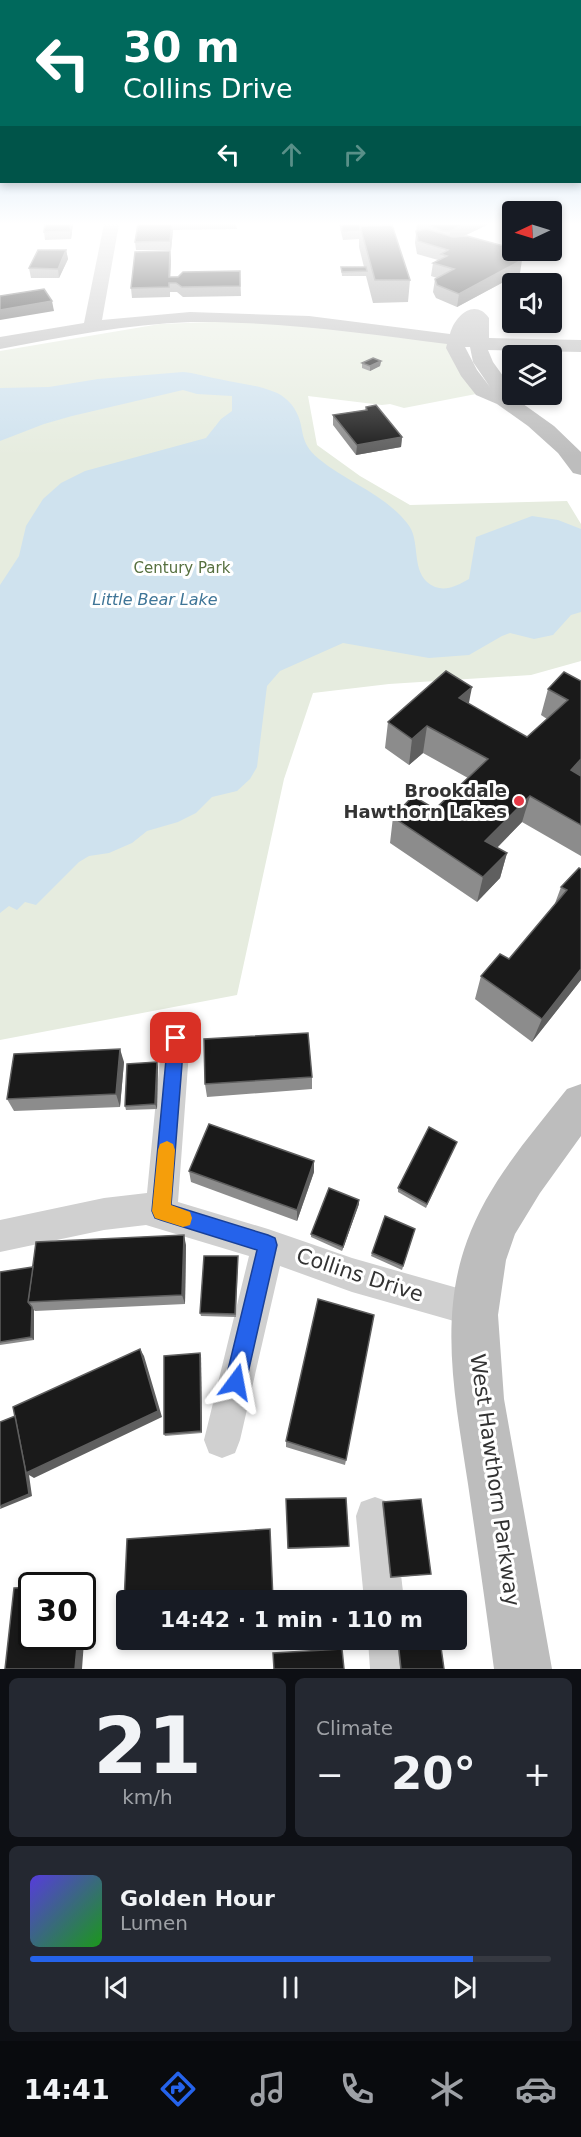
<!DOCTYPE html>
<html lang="en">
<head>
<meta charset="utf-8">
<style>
  :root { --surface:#171b24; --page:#242831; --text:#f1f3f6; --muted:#9ea1a6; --line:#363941; --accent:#2563eb }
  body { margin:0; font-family:"DejaVu Sans",sans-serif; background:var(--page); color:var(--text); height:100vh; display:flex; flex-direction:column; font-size:22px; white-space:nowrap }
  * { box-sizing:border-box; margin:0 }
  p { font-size:20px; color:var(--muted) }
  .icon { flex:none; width:33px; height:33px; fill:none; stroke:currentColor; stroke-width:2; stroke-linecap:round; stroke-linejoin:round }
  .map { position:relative; height:1669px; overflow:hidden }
  .sheet { display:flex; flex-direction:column; gap:9px; padding:9px; background:#0d0f14; flex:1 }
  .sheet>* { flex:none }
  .guide { position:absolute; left:0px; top:0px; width:582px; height:183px; box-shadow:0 3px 9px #0003; background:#00695c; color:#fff; overflow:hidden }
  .needle { width:39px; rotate:266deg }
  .tools { position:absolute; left:502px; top:201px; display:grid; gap:12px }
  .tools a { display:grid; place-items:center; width:60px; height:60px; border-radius:6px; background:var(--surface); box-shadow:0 3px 9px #0003; font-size:30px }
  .speed { position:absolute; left:18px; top:1572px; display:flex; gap:12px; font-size:30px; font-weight:700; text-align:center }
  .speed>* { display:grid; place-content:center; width:78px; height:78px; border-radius:50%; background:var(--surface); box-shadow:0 3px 9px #0003; line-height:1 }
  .speed .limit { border:3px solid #111; border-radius:9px; background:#fff; color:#111 }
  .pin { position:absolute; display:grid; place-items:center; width:51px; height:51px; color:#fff; margin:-26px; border-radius:12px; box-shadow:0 3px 9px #0006 }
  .me { position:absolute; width:66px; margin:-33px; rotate:13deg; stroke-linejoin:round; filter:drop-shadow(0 0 4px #0008) }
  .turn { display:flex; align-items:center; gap:21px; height:126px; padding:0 24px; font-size:27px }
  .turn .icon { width:78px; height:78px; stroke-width:2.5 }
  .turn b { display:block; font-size:42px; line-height:51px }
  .lanes { display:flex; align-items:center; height:57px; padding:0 24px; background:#0003; justify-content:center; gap:30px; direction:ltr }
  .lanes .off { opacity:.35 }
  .big { font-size:45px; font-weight:600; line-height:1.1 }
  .sheet .tile { flex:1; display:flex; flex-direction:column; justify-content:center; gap:9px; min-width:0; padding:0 21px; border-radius:9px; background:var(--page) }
  .sheet .dial { align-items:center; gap:0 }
  .dial b { font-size:78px; line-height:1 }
  .song { display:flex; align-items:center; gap:18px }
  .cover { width:72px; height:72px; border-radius:9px; background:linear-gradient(135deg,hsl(250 70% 55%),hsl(120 70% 35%)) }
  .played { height:6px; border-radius:3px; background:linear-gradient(90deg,var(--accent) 85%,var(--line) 85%) }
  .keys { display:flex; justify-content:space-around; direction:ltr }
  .heat { display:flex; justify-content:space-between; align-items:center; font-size:33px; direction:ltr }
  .sheet .tiles { flex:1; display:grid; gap:9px; grid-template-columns:1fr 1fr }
  .tile:last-child { grid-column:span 2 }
  .trip { position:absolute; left:116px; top:1590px; width:351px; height:60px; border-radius:6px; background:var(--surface); box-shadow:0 3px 9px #0003; font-weight:600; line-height:60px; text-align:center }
  .tab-bar { display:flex; height:96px; justify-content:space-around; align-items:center; background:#090b0e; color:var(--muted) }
  .tab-bar .icon { width:42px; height:42px }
  .tab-bar .on { color:var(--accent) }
  .tab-bar b { font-size:27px; color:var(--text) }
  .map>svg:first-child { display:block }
</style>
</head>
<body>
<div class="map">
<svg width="581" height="1669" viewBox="0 0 581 1669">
  <rect width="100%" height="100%" fill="#fff"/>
  <path fill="#e6ecdf" d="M212 322H287L450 343 476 394 404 408 390 404 382 405 308 396 317 445 360 476 410 505 567 501 581 524V661L531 675 389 684 313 693 284 779 237 995 0 1040V351L160 324Z"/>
  <path fill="#cfe2ee" d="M183 372C196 373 207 377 219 379 237 383 256 385 272 391 281 394 289 400 294 408 307 428 296 440 319 459 347 482 384 494 407 523 421 539 411 567 427 582 441 594 455 587 469 579L476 537 532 516 558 520 581 529V612L571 615 553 635 534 639 510 633 502 636 469 655 429 658 343 643 280 671 267 686 257 767 250 779 237 791 212 797 196 813 178 822 147 831 132 843 109 853 89 856 79 862 36 905 25 902 17 910 9 906 0 913V585L19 556 26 526 43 499 61 483 85 471 206 438 221 419 232 411V396L197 394 183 390 72 416 44 424 0 441V388L49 387 98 379Z"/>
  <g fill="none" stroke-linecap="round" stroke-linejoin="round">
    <g fill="#d0d0d0" fill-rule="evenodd">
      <path d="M176 1025 186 1029 190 1038 178 1202 268 1229 352 1258 475 1293 487 1298 492 1310 487 1322 475 1327 352 1292 280 1266 240 1440 235 1453 222 1458 209 1453 204 1440 249 1256 146 1225 104 1230 0 1252V1220L104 1198 147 1193 162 1038 166 1029Z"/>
      <path d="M375 1497 389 1502 394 1516 404 1600H364L356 1516 361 1502Z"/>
      <path d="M368 1640H408L412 1669H370Z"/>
    </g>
    <g fill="#bdbdbd" fill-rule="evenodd">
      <path d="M104 224H119L102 320 190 312 309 316 450 334C455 315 475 298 489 318V338L581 340V352L488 350 493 362 513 390 512 396 554 426 581 452V475L573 473 558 453 528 426 497 404 476 395 461 376 446 348 447 344C362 333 277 321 191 322 127 324 63 337 0 349V337L84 323ZM465 347H470L473 362 490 387 477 370Z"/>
      <path d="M581 1084V1136L540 1193 515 1234 506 1260 498 1315 504 1399 552 1669H494C486 1607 477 1546 468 1484 456 1403 438 1320 467 1241 488 1183 529 1137 567 1089Z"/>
    </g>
  </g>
  <g fill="#8c8c8c">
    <path d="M73 224 71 239 45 240 44 232Z"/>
    <path d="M138 224H236L237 229 173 230 171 250H136L135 242Z"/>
    <path d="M339 224H379L410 280 408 302 373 303 366 276H342L341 267H364L359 247V239L343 240Z"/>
    <path d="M417 224H489L464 236 511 251 520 273 457 307 436 298 433 292 435 279 437 278 431 276 433 263 438 260 417 254 415 243Z"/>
    <path d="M66 250 68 259 59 278H31L29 268Z"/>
    <path d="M170 251 171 260 170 277 240 271 241 296 183 297 177 292H170V297L132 298 131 288Z"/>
    <path d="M381 361 380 366 370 371 362 368V363Z"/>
    <path d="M366 407 402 437 401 447 356 455 333 425V415L365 410Z"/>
    <path d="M581 681V856L522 822 497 848 507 853 500 878 477 902 390 843 393 817 435 809 468 778 423 753 409 765 385 748 388 722 469 704 527 737 547 719 541 715 548 689Z"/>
    <path d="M581 869V980L532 1042 475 999 481 976 509 959 554 906 561 887Z"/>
    <path d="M124 1062 120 1107 14 1111 7 1099Z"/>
    <path d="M158 1067 157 1109 126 1110 125 1106Z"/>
    <path d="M312 1077V1089L207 1097 205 1084Z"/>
    <path d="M455 1146 426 1208 398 1192V1188Z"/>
    <path d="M314 1161V1172L297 1221 191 1182 189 1171Z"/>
    <path d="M359 1204 342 1251 311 1237V1234Z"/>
    <path d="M415 1229 402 1270 371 1256 372 1253Z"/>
    <path d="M186 1245 185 1304 35 1311 34 1310V1340L0 1345V1272Z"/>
    <path d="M238 1260 236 1317 201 1316 200 1313Z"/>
    <path d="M201 1355 202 1433 165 1436 164 1434Z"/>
    <path d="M286 1441 346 1460 345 1465 286 1447Z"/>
    <path d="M286 1499 349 1546 348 1547 288 1549Z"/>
    <path d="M383 1502 431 1574 390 1578 382 1503Z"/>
    <path d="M397 1640H440L444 1669H400Z"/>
  </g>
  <g fill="#5f5f5f">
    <path d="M71 224H73L71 239 70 231Z"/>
    <path d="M172 224 173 230 171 250 170 241Z"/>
    <path d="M465 224H489L449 243 450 231Z"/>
    <path d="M66 250 68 259 59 278 58 269Z"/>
    <path d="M170 251 171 260 170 283 169 277Z"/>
    <path d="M522 260 520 273 457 307 459 294Z"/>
    <path d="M52 301 54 311 0 320V310Z"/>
    <path d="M381 361 380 366 370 371V366Z"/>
    <path d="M402 437 401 447 356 455 357 445Z"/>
    <path d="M472 687 467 713 459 698Z"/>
    <path d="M427 726 423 753 409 765 412 739Z"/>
    <path d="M581 759V776L571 770Z"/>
    <path d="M530 796 522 822 479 866 485 841Z"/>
    <path d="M507 853 500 878 477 902 483 877Z"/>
    <path d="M581 969V980L532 1042 542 1019Z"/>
    <path d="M120 1049 124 1062 120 1107 116 1094Z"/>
    <path d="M157 1062 158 1067 157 1109 155 1104Z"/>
    <path d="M314 1161V1172L297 1221V1210Z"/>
    <path d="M359 1200V1204L342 1251 343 1247Z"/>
    <path d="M184 1235 186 1245 185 1304 182 1295Z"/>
    <path d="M32 1307 34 1310V1340L31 1337Z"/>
    <path d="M140 1349 144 1356 162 1417 34 1478 29 1475 32 1496 0 1509 17 1415Z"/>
    <path d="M200 1353 201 1355 202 1433 201 1431Z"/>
    <path d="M82 1585 88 1586 82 1669H75L78 1636H82Z"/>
  </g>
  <g fill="#1a1a1a" stroke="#5f5f5f" stroke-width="1.5">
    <path d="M45 224H71L70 231 44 232Z"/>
    <path d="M138 224H172L170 241 135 242Z"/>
    <path d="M341 224H379L380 226H360V230L343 231Z"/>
    <path d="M424 224H465L450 231H443Z"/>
    <path d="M392 225 410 280H375L360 226Z"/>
    <path d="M427 229 453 237 467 236 511 248V251L518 253 522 260 459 294 437 285 435 279 454 269 433 263 447 256 441 254 448 250 418 241 416 231Z"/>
    <path d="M38 250H66L58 269 29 268Z"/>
    <path d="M170 251 169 277H178L183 272 240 271V286L182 287 176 283H169V287L131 288 135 252Z"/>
    <path d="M341 267H366L367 271 342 272Z"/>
    <path d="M44 289 52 301 0 310V296Z"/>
    <path d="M373 358 381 361 370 366 362 363Z"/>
    <path d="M376 405 402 437 357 445 333 415 367 410 366 407Z"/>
    <path d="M446 671 472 687 459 698 527 737 568 700 548 689 564 672 581 681V759L571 770 581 776V825L530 796 485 841 507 853 483 877 393 817 413 796 435 809 488 759 427 726 412 739 388 722Z"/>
    <path d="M579 868 581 869V969L542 1019 481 976 500 954 509 959 567 890 561 887Z"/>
    <path d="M308 1033 312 1077 205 1084 204 1039Z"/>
    <path d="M120 1049 116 1094 7 1099 14 1054Z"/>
    <path d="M157 1062 155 1104 125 1106 127 1064Z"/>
    <path d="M209 1124 314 1161 297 1210 189 1171Z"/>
    <path d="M429 1127 457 1142 427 1204 398 1188Z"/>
    <path d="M329 1188 359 1200 343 1247 311 1234Z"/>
    <path d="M385 1216 415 1229 403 1266 372 1253Z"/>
    <path d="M184 1235 182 1295 28 1302 36 1242Z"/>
    <path d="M204 1256H238L235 1314 200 1313Z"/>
    <path d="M33 1267 28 1302 32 1307 31 1337 0 1342V1272Z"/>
    <path d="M318 1299 374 1315 346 1460 286 1441Z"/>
    <path d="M140 1349 158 1411 26 1473 13 1407Z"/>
    <path d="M200 1353 201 1431 164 1434V1356Z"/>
    <path d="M15 1416 25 1468 29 1494 0 1506V1422Z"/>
    <path d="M346 1498 349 1546 288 1548 286 1499Z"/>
    <path d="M421 1499 431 1574 391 1577 383 1502Z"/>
    <path d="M270 1529 273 1600H126V1624H123L127 1539Z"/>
    <path d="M32 1587V1636H78L75 1669H5L14 1588Z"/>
    <path d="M398 1640H440L444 1669H401Z"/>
    <path d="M342 1649 344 1669H274L273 1653Z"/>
  </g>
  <linearGradient id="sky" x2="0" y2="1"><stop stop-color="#9ec6ea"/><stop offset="0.49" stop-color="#fff"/><stop offset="1" stop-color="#fff" stop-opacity="0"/></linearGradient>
  <rect width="581" height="457" fill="url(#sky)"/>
  <path fill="#2563eb" stroke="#184099" stroke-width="1.5" d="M176 1031 182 1033 184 1038 171 1205 268 1235 275 1238 277 1245 246 1382 243 1389 236 1392 228 1389 225 1382 257 1250 161 1220 155 1218 152 1211 168 1038 171 1033Z"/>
  <path fill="#f59e0b" d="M167 1141 173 1144 175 1150 171 1205 190 1212 192 1218 190 1225 183 1227 155 1218 152 1211 158 1150 160 1144Z"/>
  <circle fill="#e63946" stroke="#fff" stroke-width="2" cx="519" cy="801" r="6"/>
  <g text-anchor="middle" stroke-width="6" stroke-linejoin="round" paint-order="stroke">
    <g font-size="15" fill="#56703f" stroke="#fff">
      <text x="182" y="573">Century Park</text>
    </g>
    <g font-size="16" font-style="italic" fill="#3f7597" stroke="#fff">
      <text x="155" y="605">Little Bear Lake</text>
    </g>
    <g font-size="18" font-weight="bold" fill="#333" stroke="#fff" text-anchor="end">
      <text x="507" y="797">Brookdale<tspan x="507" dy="21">Hawthorn Lakes</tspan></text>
    </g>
    <g font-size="21" fill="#333" stroke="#fff">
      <text transform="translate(360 1275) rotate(18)" y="7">Collins Drive</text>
      <text transform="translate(495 1480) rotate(82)" y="7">West Hawthorn Parkway</text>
    </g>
  </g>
</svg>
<div class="tools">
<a><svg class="needle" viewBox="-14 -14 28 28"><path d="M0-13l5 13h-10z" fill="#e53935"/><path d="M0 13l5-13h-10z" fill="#9ea1a6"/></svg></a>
<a><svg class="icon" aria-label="sound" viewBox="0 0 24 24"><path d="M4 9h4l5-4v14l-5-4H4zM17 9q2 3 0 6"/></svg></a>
<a><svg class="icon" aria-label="layers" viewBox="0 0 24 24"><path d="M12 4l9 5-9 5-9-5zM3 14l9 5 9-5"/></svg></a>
</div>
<div class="speed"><div class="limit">30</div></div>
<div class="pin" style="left:176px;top:1038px;background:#d93025"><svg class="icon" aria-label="arrive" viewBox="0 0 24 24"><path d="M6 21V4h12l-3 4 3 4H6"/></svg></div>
<svg class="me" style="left:236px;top:1382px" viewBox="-20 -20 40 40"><path d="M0-17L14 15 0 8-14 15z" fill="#2563eb" stroke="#fff" stroke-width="4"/></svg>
<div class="trip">14:42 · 1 min · 110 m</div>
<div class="guide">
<div class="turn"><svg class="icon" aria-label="left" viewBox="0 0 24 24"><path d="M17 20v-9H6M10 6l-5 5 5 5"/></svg><div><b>30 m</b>Collins Drive</div></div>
<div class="lanes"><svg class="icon" aria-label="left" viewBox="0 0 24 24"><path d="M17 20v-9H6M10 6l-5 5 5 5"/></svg><svg class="icon off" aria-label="ahead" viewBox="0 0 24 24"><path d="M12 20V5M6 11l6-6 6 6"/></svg><svg class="icon off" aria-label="right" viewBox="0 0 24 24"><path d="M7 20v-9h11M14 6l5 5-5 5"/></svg></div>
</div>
</div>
<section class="sheet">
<div class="tiles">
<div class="tile dial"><b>21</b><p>km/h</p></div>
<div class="tile"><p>Climate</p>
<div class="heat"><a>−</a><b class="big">20°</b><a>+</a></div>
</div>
<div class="tile">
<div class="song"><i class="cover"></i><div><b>Golden Hour</b><p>Lumen</p></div></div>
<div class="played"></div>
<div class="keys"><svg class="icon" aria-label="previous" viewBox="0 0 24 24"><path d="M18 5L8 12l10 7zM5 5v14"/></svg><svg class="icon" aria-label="pause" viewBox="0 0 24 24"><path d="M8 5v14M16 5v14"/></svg><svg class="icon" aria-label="next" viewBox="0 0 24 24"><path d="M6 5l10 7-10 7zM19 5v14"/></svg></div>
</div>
</div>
</section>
<nav class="tab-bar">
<b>14:41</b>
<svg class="icon on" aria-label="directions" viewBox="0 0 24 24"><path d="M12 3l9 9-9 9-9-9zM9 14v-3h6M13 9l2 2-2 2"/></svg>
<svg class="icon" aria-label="music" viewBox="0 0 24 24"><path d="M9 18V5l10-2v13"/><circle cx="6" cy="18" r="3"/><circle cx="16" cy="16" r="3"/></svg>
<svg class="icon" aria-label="phone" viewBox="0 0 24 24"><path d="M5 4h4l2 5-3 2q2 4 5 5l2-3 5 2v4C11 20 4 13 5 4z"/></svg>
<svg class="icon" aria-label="climate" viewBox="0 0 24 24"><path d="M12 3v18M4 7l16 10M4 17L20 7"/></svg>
<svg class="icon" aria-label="car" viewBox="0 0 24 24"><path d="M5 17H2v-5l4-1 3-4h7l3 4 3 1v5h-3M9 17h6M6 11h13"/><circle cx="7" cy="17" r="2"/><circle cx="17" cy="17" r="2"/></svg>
</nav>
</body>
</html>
